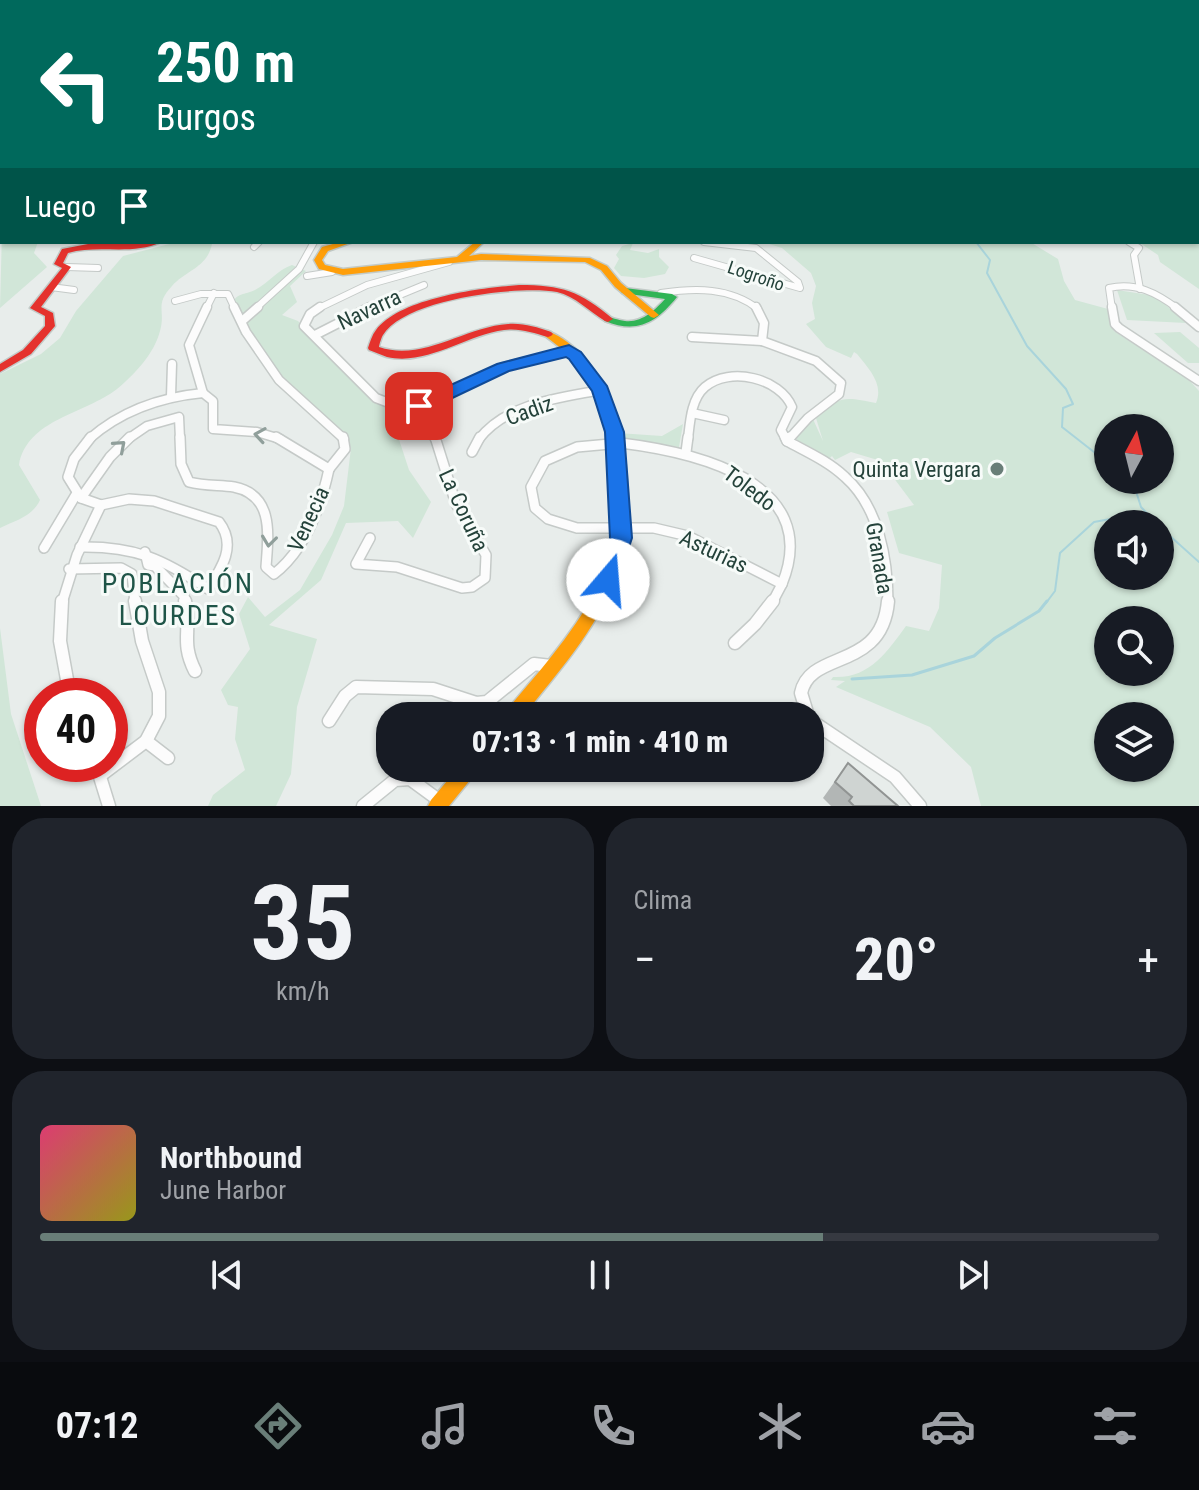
<!DOCTYPE html>
<html lang="es">
<head>
<meta charset="utf-8">
<style>
  :root { --surface:#171b24; --page:#20242c; --text:#f1f3f6; --muted:#9ea1a6; --line:#363941; --accent:#697e78 }
  body { margin:0; font-family:"Roboto Condensed",sans-serif; background:var(--page); color:var(--text); height:100vh; display:flex; flex-direction:column; font-size:30px; white-space:nowrap }
  * { box-sizing:border-box; margin:0 }
  p { font-size:26px; color:var(--muted) }
  .icon { flex:none; width:44px; height:44px; fill:none; stroke:currentColor; stroke-width:2; stroke-linecap:round; stroke-linejoin:round }
  .map { position:relative; height:806px; overflow:hidden }
  .side { display:flex; flex-direction:column; gap:12px; padding:12px; background:#0d0f14; flex:1 }
  .side>* { flex:none }
  .hud { position:absolute; left:0px; top:0px; width:1200px; height:244px; box-shadow:0 2px 6px #0004; background:#00695c; color:#fff; overflow:hidden }
  .needle { width:52px; rotate:7deg }
  .controls { position:absolute; left:1094px; top:414px; display:grid; gap:16px }
  .controls a { display:grid; place-items:center; width:80px; height:80px; border-radius:50%; background:var(--surface); box-shadow:0 2px 6px #0004; font-size:40px }
  .speed { position:absolute; left:24px; top:678px; display:flex; gap:16px; font-size:40px; font-weight:700; text-align:center }
  .speed>* { display:grid; place-content:center; width:104px; height:104px; border-radius:50%; background:var(--surface); box-shadow:0 2px 6px #0004; line-height:1 }
  .speed .limit { border:12px solid #d22; background:#fff; color:#111 }
  .pin { position:absolute; display:grid; place-items:center; width:68px; height:68px; color:#fff; margin:-34px; border-radius:16px; box-shadow:0 4px 12px #0006 }
  .me { position:absolute; width:88px; margin:-44px; rotate:18deg; stroke-linejoin:round; filter:drop-shadow(0 0 6px #0008) }
  .turn { display:flex; align-items:center; gap:28px; height:168px; padding:0 24px; font-size:36px }
  .turn .icon { width:104px; height:104px; stroke-width:2.5 }
  .turn b { display:block; font-size:56px; line-height:68px }
  .then { display:flex; align-items:center; height:76px; padding:0 24px; background:#0003; gap:16px; font-size:30px }
  .big { font-size:60px; font-weight:800; line-height:1.1 }
  .side .widget { flex:1; display:flex; flex-direction:column; justify-content:center; gap:12px; min-width:0; padding:0 28px; border-radius:32px; background:var(--page) }
  .side .dial { align-items:center; gap:0 }
  .dial b { font-size:104px; line-height:1 }
  .song { display:flex; align-items:center; gap:24px }
  .cover { width:96px; height:96px; border-radius:12px; background:linear-gradient(135deg,hsl(340 70% 55%),hsl(60 70% 35%)) }
  .played { height:8px; border-radius:4px; background:linear-gradient(90deg,var(--accent) 70%,var(--line) 70%) }
  .keys { display:flex; justify-content:space-around; direction:ltr }
  .heat { display:flex; justify-content:space-between; align-items:center; font-size:44px; direction:ltr }
  .side .tiles { flex:1; display:grid; gap:12px; grid-template-columns:1fr 1fr }
  .widget:last-child { grid-column:span 2 }
  .trip { position:absolute; left:376px; top:702px; width:448px; height:80px; border-radius:32px; background:var(--surface); box-shadow:0 2px 6px #0004; font-weight:800; line-height:80px; text-align:center }
  .dock { display:flex; height:128px; justify-content:space-around; align-items:center; background:#090b0e; color:var(--muted) }
  .dock .icon { width:56px; height:56px }
  .dock .selected { color:var(--accent) }
  .dock b { font-size:36px; color:var(--text) }
  .map>svg:first-child { display:block }
</style>
</head>
<body>
<div class="map">
<svg width="1199" height="806" viewBox="0 0 1199 806">
  <rect width="100%" height="100%" fill="#e8edeb"/>
  <g fill="#d1e6d8" fill-rule="evenodd">
    <path d="M1199 190V289L1160 262 1158 255 1140 243 1198 242Z"/>
    <path d="M2 231V242H38L34 253 47 267 0 308Z"/>
    <path d="M177 242 212 244C207 268 186 270 172 286 154 305 166 310 160 331 154 354 135 374 117 389 85 414 27 419 19 465L40 500C32 517 16 520 0 528V374L41 354 60 338 76 311 123 256Z"/>
    <path d="M763 242H1030L1058 259 1064 281 1075 300 1108 309 1114 331 1189 380 1199 391V806H981L971 767 930 727 836 687 845 681 831 680 833 677C869 679 887 652 906 626L929 631 939 608 942 565 899 553 887 512 914 505 881 461 851 452 835 460 832 456 829 459 799 444 796 438 812 417 823 441 816 418C838 395 846 397 876 403 884 384 869 369 857 354L854 352 851 358 826 347 806 324 815 319 812 303 816 286 811 273 782 248ZM1108 428H1160V480H1108ZM1108 524H1160V576H1108ZM1108 620H1160V672H1108ZM1108 716H1160V768H1108Z"/>
    <path d="M633 243 630 250 648 253 659 249V257L669 267 665 274 644 278 621 276 614 268 619 259 616 255 622 246Z"/>
    <path d="M292 265 306 271 290 286 297 302 282 315 298 321 360 389 405 409 392 418 409 470 431 502 413 538 398 521 346 523 321 580 269 625 317 639 297 707 291 774 276 806H208L213 795 245 770 235 739 238 707 228 705 221 690 250 649 239 614 248 597 265 617 300 590 332 535 344 506 351 448 340 431 283 380 266 361 233 301C240 292 245 295 255 290 269 283 277 270 292 265Z"/>
    <path d="M1117 290 1156 296 1186 323 1127 320Z"/>
    <path d="M1180 332 1199 348V363H1188L1154 333Z"/>
    <path d="M683 424 679 447 619 441 618 433 662 436Z"/>
    <path d="M0 628 11 714 41 806H0Z"/>
  </g>
  <g fill="none" stroke-linecap="round" stroke-linejoin="round">
    <g stroke="#a9d4db" stroke-width="2">
      <path d="M976 242 990 260 987 273 1027 346 1066 389 1073 404 1063 408 1062 427 1108 463"/>
      <path d="M1128 480 1134 485 1141 507 1157 524"/>
      <path d="M1160 527 1199 562"/>
      <path d="M1046 603 1055 591 1060 553 1094 522 1143 513"/>
    </g>
    <path stroke="#a9d4db" stroke-width="3" d="M852 679 912 675 974 656 995 638 1039 611 1047 601"/>
    <g stroke="#c5cac8" stroke-width="8">
      <g id="street-far3">
        <path d="M1129 242 1139 248 1134 255 1140 289"/>
        <path d="M254 247 259 242"/>
        <path d="M694 258 800 288 798 282 756 248 704 242"/>
        <path d="M67 267 98 268"/>
        <path d="M307 276 332 272"/>
        <path d="M51 287 74 290"/>
        <path d="M661 293C695 288 730 287 758 309"/>
        <path d="M175 301 201 294H228L235 309"/>
        <path d="M206 309 214 293"/>
        <path d="M255 309 299 269 314 242"/>
        <path d="M317 309 367 285 449 262"/>
        <path d="M366 309 424 285"/>
        <path d="M1112 309 1109 288C1136 282 1157 293 1178 309"/>
      </g>
    </g>
    <g stroke="#c5cac8" stroke-width="11">
      <g id="street-far2">
        <path d="M234 307 246 332 279 380 344 439"/>
        <path d="M320 307 310 314 304 326 376 398 389 403 419 406 503 367 569 351"/>
        <path d="M756 307 764 323 762 341 816 361 841 383 839 394 808 418 789 439"/>
        <path d="M1112 307 1115 324 1119 328 1199 381"/>
        <path d="M1175 307 1199 327"/>
        <path d="M242 321 258 307"/>
        <path d="M315 335 370 307"/>
        <path d="M692 337 762 341"/>
        <path d="M203 393 189 345 207 307"/>
        <path d="M171 396 172 364"/>
        <path d="M419 406 426 414 435 439"/>
        <path d="M692 413 724 420"/>
        <path d="M89 439C121 411 161 397 203 393L213 401V429L257 432 280 439"/>
        <path d="M128 439 147 426 179 417 180 439"/>
        <path d="M479 439C507 403 559 398 601 390"/>
        <path d="M688 439C690 422 691 399 705 387 730 366 780 378 792 407L781 430 786 439"/>
      </g>
    </g>
    <g stroke="#c5cac8" stroke-width="12">
      <g id="street-far1">
        <path d="M180 437 181 464 189 482C204 486 219 485 234 487 275 495 268 537 266 567L274 574C305 550 321 506 329 469"/>
        <path d="M276 437 329 469"/>
        <path d="M785 437 787 441"/>
        <path d="M790 437 787 441C807 452 828 461 845 477 879 507 888 560 888 603"/>
        <path d="M621 443C694 452 824 481 782 584L688 536 654 528H577L548 519 535 508 531 487 545 461 577 447Z"/>
        <path d="M472 452 480 437"/>
        <path d="M686 452 688 437"/>
        <path d="M329 469 345 449 343 437"/>
        <path d="M81 498 110 457 130 437"/>
        <path d="M370 538 356 564 397 567 462 588 472 587 485 578 486 555 456 504 435 437"/>
        <path d="M80 547C135 546 163 559 208 589 222 568 237 545 219 522L154 501 129 499 101 505 81 498 68 477 74 459 91 437"/>
        <path d="M44 548 77 493"/>
        <path d="M145 552 148 565 155 566 184 596 186 603"/>
        <path d="M69 569 121 568 132 574 135 603"/>
        <path d="M62 603 77 555 101 505"/>
        <path d="M772 603 782 584"/>
      </g>
    </g>
    <g stroke="#c5cac8" stroke-width="15">
      <g id="street">
        <path d="M62 601 60 641 70 696"/>
        <path d="M185 601C192 631 180 641 195 671"/>
        <path d="M735 643 755 624 773 601"/>
        <path d="M808 716 801 693C810 649 882 672 888 601"/>
        <path d="M810 720 895 777 920 806"/>
        <path d="M329 721 345 696 356 687 433 689 476 703 487 702 534 664 551 666"/>
        <path d="M146 741 168 758"/>
        <path d="M96 764 109 806"/>
        <path d="M101 775 146 741 159 716V692L142 641 135 601"/>
        <path d="M363 806 395 780 410 779 440 801"/>
      </g>
    </g>
    <g stroke="#c3cbc8" stroke-width="3">
      <path id="fast" d="M625 288 672 294 677 297C656 323 637 334 605 321L603 319 605 317C612 317 617 320 625 321 642 323 655 310 665 299L622 293 621 291Z"/>
    </g>
    <g stroke="#c3cbc8" stroke-width="3">
      <g id="slow">
        <rect x="0" y="171" width="2" height="5"/>
        <path d="M340 242H353L328 251 322 260 325 265 343 269 457 257 475 242H484L469 256 481 254 590 258 607 266 621 283 659 315 654 318 651 317 615 287 601 270 585 262 481 260 343 275 319 269 314 260 322 247Z"/>
        <path d="M548 331C628 365 642 507 616 578 596 630 557 674 523 716H505L507 710C540 670 578 629 600 581 623 531 618 425 589 378 578 361 561 348 545 336L543 334Z"/>
        <path d="M458 768H478L475 774 449 806H428L431 800Z"/>
      </g>
    </g>
    <g stroke="#c3cbc8" stroke-width="3">
      <g id="jam">
        <path d="M147 242H161C133 256 98 244 68 253L63 263 71 267 41 307 53 313 55 326 31 354 0 372V364L23 350 45 326V316L30 308 62 268 54 264 62 249 88 244Z"/>
        <path d="M519 285C562 285 580 291 613 319L608 322 605 321C590 312 575 296 557 292 519 285 404 299 383 335 382 336 379 345 379 347 423 362 464 327 508 324 524 323 536 327 551 332L553 334 551 336 548 337C533 333 520 328 504 330 466 335 427 366 387 357 381 355 375 352 369 350L368 348C370 342 372 335 376 330 400 298 480 288 519 285Z"/>
      </g>
    </g>
    <use href="#street-far3" stroke="#fcfcfc" stroke-width="6"/>
    <use href="#street-far2" stroke="#fcfcfc" stroke-width="8"/>
    <use href="#street-far1" stroke="#fcfcfc" stroke-width="9"/>
    <use href="#street" stroke="#fcfcfc" stroke-width="12"/>
    <use href="#fast" fill="#30b455" fill-rule="evenodd"/>
    <use href="#slow" fill="#ff9f0a" fill-rule="evenodd"/>
    <use href="#jam" fill="#e5322d" fill-rule="evenodd"/>
  </g>
  <path fill="#b2b6b5" d="M848 763 898 806H831L823 798Z"/>
  <path fill="#cfd4d2" stroke="#919493" stroke-width="2" d="M848 763 898 806H854L849 801 852 797 835 782Z"/>
  <defs><path id="oneway-chevron" d="M-2-3.5L2.5 0L-2 3.5" fill="none" stroke-width="1.6" stroke-linecap="round" stroke-linejoin="round" transform="scale(2)"/></defs>
  <g stroke="#909f9b">
    <use href="#oneway-chevron" transform="translate(260 435) rotate(-171)"/>
    <use href="#oneway-chevron" transform="translate(120 446) rotate(-41)"/>
    <use href="#oneway-chevron" transform="translate(269 541) rotate(97)"/>
  </g>
  <linearGradient id="sky" x2="0" y2="1"><stop stop-color="#8fc1e3"/><stop offset="0.52" stop-color="#f5f7f6"/><stop offset="1" stop-color="#f5f7f6" stop-opacity="0"/></linearGradient>
  <rect width="1199" height="233" fill="url(#sky)"/>
  <path fill="#1a73e8" stroke="#114b97" stroke-width="2" d="M569 345 581 352 607 386 624 432 632 538 616 587 608 590 600 587 596 580 610 538 605 432 592 391 569 359 566 357 509 371 425 411 419 413 410 406 413 402 497 364Z"/>
  <circle fill="#697e78" stroke="#f7fbf9" stroke-width="3" cx="997" cy="469" r="8"/>
  <g text-anchor="middle" stroke-width="6" stroke-linejoin="round" paint-order="stroke">
    <g font-size="18" fill="#24423a" stroke="#f7fbf9">
      <text transform="translate(756 276) rotate(19)" y="6">Logroño</text>
    </g>
    <g font-size="22" fill="#24423a" stroke="#f7fbf9">
      <text transform="translate(369 309) rotate(-25)" y="8">Navarra</text>
      <text transform="translate(529 410) rotate(-20)" y="8">Cadiz</text>
      <text transform="translate(750 488) rotate(37)" y="8">Toledo</text>
      <text transform="translate(464 510) rotate(65)" y="8">La Coruña</text>
      <text transform="translate(308 519) rotate(-65)" y="8">Venecia</text>
      <text transform="translate(714 551) rotate(25)" y="8">Asturias</text>
      <text transform="translate(880 558) rotate(80)" y="8">Granada</text>
    </g>
    <g font-size="22" fill="#24423a" stroke="#f7fbf9" text-anchor="end">
      <text x="981" y="477">Quinta Vergara</text>
    </g>
    <g font-size="28" letter-spacing="2" fill="#1f5548" stroke="#f7fbf9">
      <text x="178" y="593">POBLACIÓN<tspan x="178" dy="32">LOURDES</tspan></text>
    </g>
  </g>
</svg>
<div class="controls">
<a><svg class="needle" viewBox="-14 -14 28 28"><path d="M0-13l5 13h-10z" fill="#e53935"/><path d="M0 13l5-13h-10z" fill="#9ea1a6"/></svg></a>
<a><svg class="icon" aria-label="sound" viewBox="0 0 24 24"><path d="M4 9h4l5-4v14l-5-4H4zM17 9q2 3 0 6"/></svg></a>
<a><svg class="icon" aria-label="search" viewBox="0 0 24 24"><circle cx="10" cy="10" r="6"/><path d="M15 15l6 6"/></svg></a>
<a><svg class="icon" aria-label="layers" viewBox="0 0 24 24"><path d="M12 4l9 5-9 5-9-5zM3 14l9 5 9-5"/></svg></a>
</div>
<div class="speed"><div class="limit">40</div></div>
<div class="pin" style="left:419px;top:406px;background:#d93025"><svg class="icon" aria-label="arrive" viewBox="0 0 24 24"><path d="M6 21V4h12l-3 4 3 4H6"/></svg></div>
<svg class="me" style="left:608px;top:580px" viewBox="-20 -20 40 40"><circle r="19" fill="#fff"/><path d="M0-13L10 11 0 6-10 11z" fill="#1a73e8"/></svg>
<div class="trip">07:13 · 1 min · 410 m</div>
<div class="hud">
<div class="turn"><svg class="icon" aria-label="left" viewBox="0 0 24 24"><path d="M17 20v-9H6M10 6l-5 5 5 5"/></svg><div><b>250 m</b>Burgos</div></div>
<div class="then">Luego<svg class="icon" aria-label="arrive" viewBox="0 0 24 24"><path d="M6 21V4h12l-3 4 3 4H6"/></svg></div>
</div>
</div>
<section class="side">
<div class="tiles">
<div class="widget dial"><b>35</b><p>km/h</p></div>
<div class="widget"><p>Clima</p>
<div class="heat"><a>−</a><b class="big">20°</b><a>+</a></div>
</div>
<div class="widget">
<div class="song"><i class="cover"></i><div><b>Northbound</b><p>June Harbor</p></div></div>
<div class="played"></div>
<div class="keys"><svg class="icon" aria-label="previous" viewBox="0 0 24 24"><path d="M18 5L8 12l10 7zM5 5v14"/></svg><svg class="icon" aria-label="pause" viewBox="0 0 24 24"><path d="M8 5v14M16 5v14"/></svg><svg class="icon" aria-label="next" viewBox="0 0 24 24"><path d="M6 5l10 7-10 7zM19 5v14"/></svg></div>
</div>
</div>
</section>
<nav class="dock">
<b>07:12</b>
<svg class="icon selected" aria-label="directions" viewBox="0 0 24 24"><path d="M12 3l9 9-9 9-9-9zM9 14v-3h6M13 9l2 2-2 2"/></svg>
<svg class="icon" aria-label="music" viewBox="0 0 24 24"><path d="M9 18V5l10-2v13"/><circle cx="6" cy="18" r="3"/><circle cx="16" cy="16" r="3"/></svg>
<svg class="icon" aria-label="phone" viewBox="0 0 24 24"><path d="M5 4h4l2 5-3 2q2 4 5 5l2-3 5 2v4C11 20 4 13 5 4z"/></svg>
<svg class="icon" aria-label="climate" viewBox="0 0 24 24"><path d="M12 3v18M4 7l16 10M4 17L20 7"/></svg>
<svg class="icon" aria-label="car" viewBox="0 0 24 24"><path d="M5 17H2v-5l4-1 3-4h7l3 4 3 1v5h-3M9 17h6M6 11h13"/><circle cx="7" cy="17" r="2"/><circle cx="17" cy="17" r="2"/></svg>
<svg class="icon" aria-label="filters" viewBox="0 0 24 24"><path d="M4 7h16M4 17h16"/><circle cx="9" cy="7" r="2"/><circle cx="15" cy="17" r="2"/></svg>
</nav>
</body>
</html>
